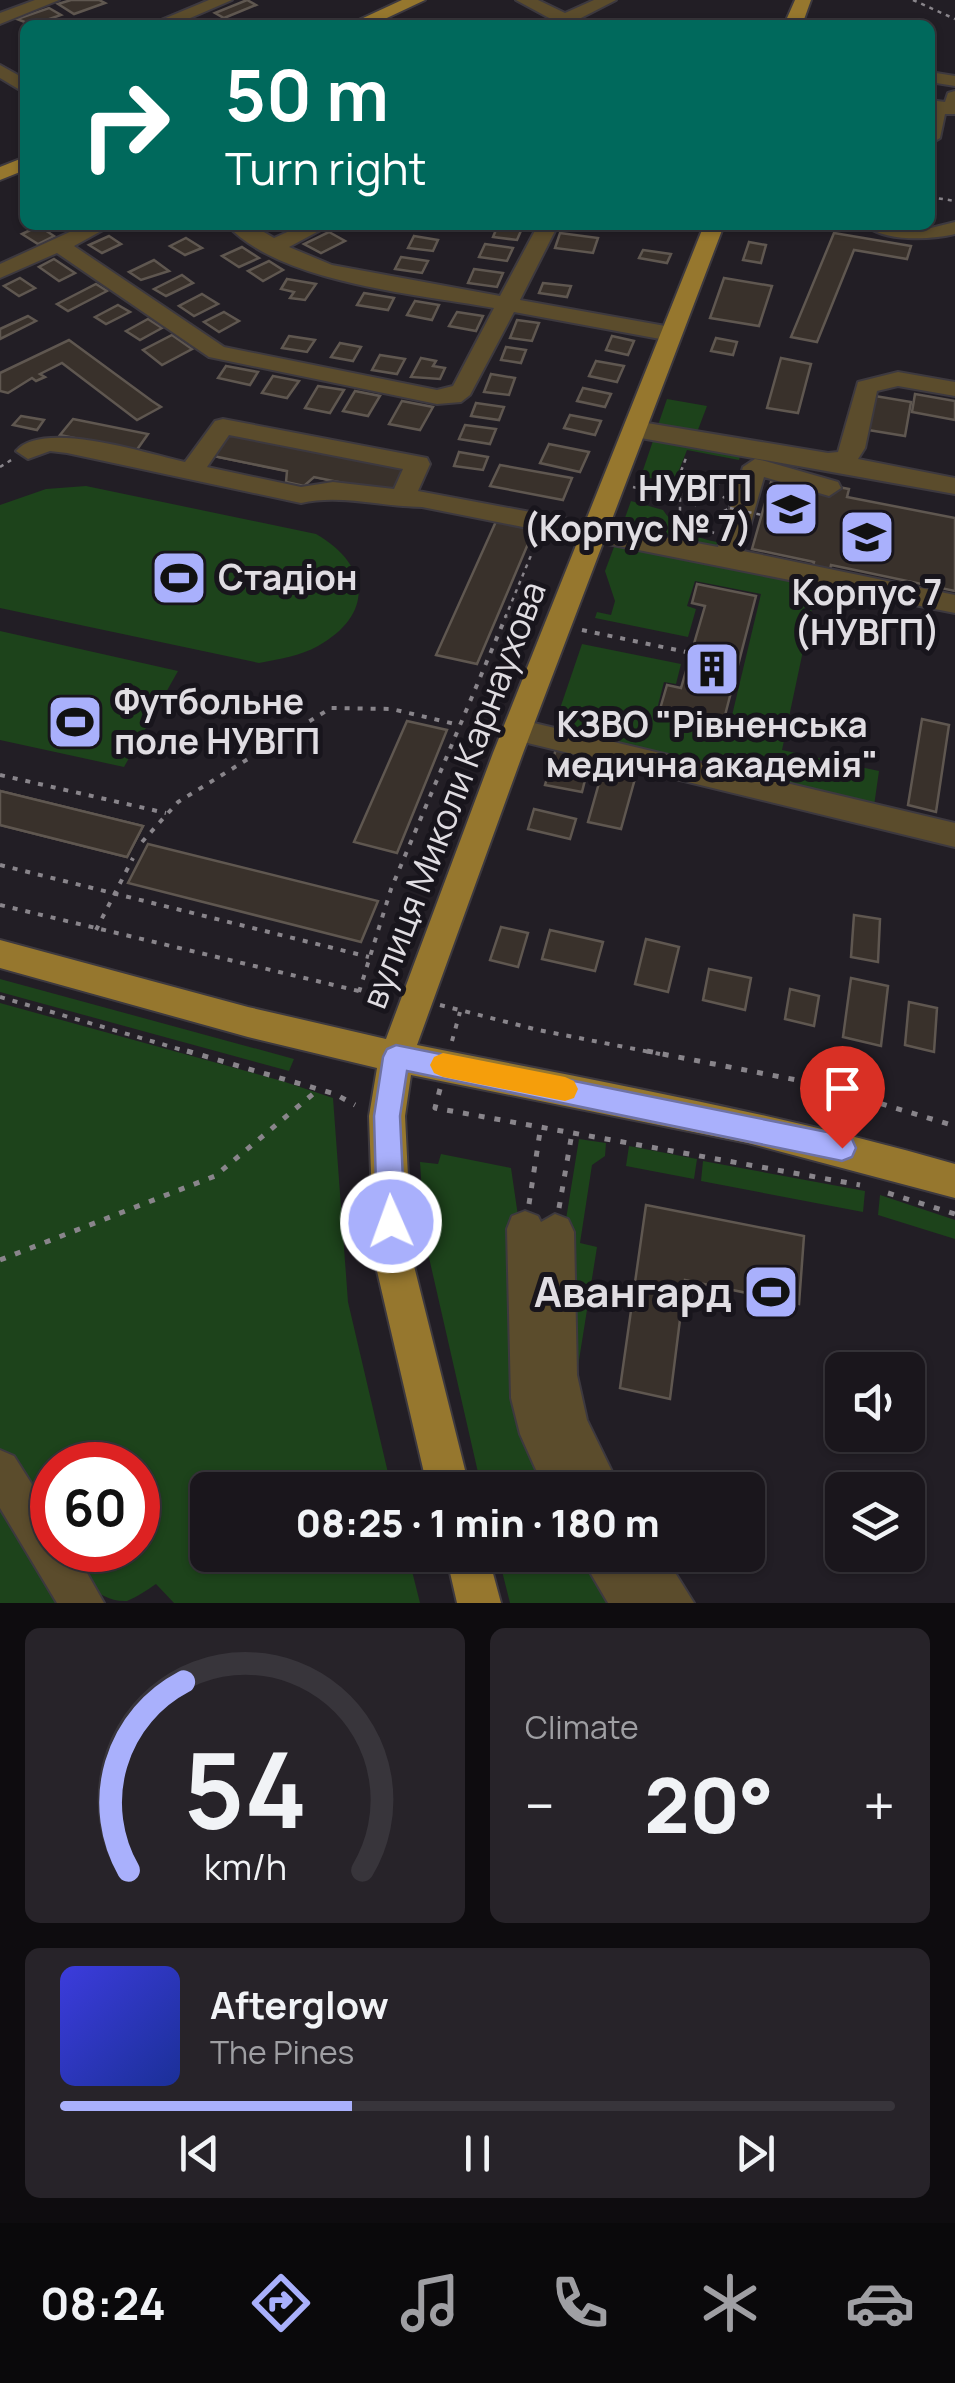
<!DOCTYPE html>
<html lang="en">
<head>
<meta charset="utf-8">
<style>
  :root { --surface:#1a161c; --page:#272329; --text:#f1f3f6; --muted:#9f9fa3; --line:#38353b; --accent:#a9b0fc }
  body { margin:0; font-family:Manrope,sans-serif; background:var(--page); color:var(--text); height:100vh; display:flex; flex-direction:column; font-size:38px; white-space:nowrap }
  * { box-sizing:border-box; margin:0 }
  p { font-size:32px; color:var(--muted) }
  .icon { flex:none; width:55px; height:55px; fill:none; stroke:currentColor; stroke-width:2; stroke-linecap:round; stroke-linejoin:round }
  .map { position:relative; height:1603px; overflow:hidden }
  .drawer { display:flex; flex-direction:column; gap:25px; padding:25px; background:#0e0c0f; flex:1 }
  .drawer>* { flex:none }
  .hud { position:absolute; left:20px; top:20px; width:915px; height:210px; border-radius:15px; box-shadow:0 2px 8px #0004,0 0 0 2px var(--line); background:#00695c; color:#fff; overflow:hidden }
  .controls { position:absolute; left:825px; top:1352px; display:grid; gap:20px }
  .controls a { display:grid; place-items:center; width:100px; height:100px; border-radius:15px; background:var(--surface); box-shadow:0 2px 8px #0004,0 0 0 2px var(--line); font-size:50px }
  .speed { position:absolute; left:30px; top:1442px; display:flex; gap:20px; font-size:50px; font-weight:700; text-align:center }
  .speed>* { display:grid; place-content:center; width:130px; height:130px; border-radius:50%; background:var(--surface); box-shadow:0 2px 8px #0004,0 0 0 2px var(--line); line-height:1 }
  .speed .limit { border:15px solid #d22; background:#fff; color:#111 }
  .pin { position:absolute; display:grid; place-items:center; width:85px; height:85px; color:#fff; margin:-102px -42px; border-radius:50% 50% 50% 0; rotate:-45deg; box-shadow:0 0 10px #0007 }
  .pin .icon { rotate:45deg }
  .me { position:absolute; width:110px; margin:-55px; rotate:358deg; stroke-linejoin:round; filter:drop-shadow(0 0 8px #0008) }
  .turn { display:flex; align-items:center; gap:35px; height:210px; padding:0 40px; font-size:45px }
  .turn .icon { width:130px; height:130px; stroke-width:2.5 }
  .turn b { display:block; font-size:70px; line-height:85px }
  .big { font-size:75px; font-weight:800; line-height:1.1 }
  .drawer .card { flex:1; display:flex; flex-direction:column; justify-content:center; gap:15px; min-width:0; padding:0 35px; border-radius:15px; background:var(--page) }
  .drawer .dial { align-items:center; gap:0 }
  .dial svg { height:260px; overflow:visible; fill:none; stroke:var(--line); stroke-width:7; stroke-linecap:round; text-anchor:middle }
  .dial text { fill:var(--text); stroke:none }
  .song { display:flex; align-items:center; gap:30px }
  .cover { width:120px; height:120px; border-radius:15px; background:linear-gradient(135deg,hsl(240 70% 55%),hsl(230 70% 35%)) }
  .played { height:10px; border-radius:5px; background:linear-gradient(90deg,var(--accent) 35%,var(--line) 35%) }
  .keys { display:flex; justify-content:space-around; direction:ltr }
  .heat { display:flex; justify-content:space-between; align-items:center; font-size:55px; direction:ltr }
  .drawer .tiles { flex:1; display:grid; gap:25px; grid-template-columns:1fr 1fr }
  .card:last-child { grid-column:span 2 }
  .trip { position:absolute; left:190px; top:1472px; width:575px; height:100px; border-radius:15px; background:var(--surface); box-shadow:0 2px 8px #0004,0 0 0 2px var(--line); font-weight:800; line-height:100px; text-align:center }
  .tabs { display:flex; height:160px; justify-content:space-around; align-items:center; background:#0a090b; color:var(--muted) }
  .tabs .icon { width:70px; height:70px }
  .tabs .selected { color:var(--accent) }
  .tabs b { font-size:45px; color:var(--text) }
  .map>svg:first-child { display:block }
</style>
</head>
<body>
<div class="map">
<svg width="955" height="1603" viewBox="0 0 955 1603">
  <rect width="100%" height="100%" fill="#221e25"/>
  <g fill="#1d431b">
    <path d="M667 399 707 406 696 435 657 428Z"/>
    <path d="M655 435 742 449 739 460 687 450 674 483 641 476Z"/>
    <path d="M86 486 316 534C370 565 375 614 318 646 300 656 280 659 259 663L0 608V505L46 489Z"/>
    <path d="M631 501 663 510C680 535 696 537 725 544L717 548 621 529Z"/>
    <path d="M617 539 818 580 782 750 879 771 874 806 551 735 582 644 681 664 676 684 664 682 656 713 729 728 761 594 695 581 687 606 696 609 688 637 595 618 597 612 611 615 615 601 605 571Z"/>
    <path d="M0 631 178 671 124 767 0 740Z"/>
    <path d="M0 979 294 1059 289 1071 0 992Z"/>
    <path d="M0 1003 282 1081 333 1098 348 1302 392 1490H208V1555H408L420 1603H174L156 1584C147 1590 137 1597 127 1601 97 1603 71 1570 58 1550H138V1465H52V1541L0 1457Z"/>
    <path d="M579 1139 606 1143 605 1156 592 1165 580 1243 597 1247 576 1379 562 1244Z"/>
    <path d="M629 1146 697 1159 694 1179 626 1166Z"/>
    <path d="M441 1154 511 1168 558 1490H482L425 1240 420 1162 438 1164Z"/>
    <path d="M703 1161 865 1191 863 1212 701 1181Z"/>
    <path d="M880 1195 955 1220V1239L878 1215Z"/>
    <path d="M0 1484 69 1603H0Z"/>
    <path d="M498 1555H590L622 1603H510Z"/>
  </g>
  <g fill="#39312b" stroke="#5f5750" stroke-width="2.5">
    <path d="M71 0H99L105 3 74 14 58 4Z"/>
    <path d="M247 0 256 5 224 18 215 13Z"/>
    <path d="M49 8 61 15 32 25 17 19Z"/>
    <path d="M498 225H512L523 226 517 240 493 237Z"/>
    <path d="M39 226 54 236 38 244 22 234Z"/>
    <path d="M329 232 345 241 321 253 304 244Z"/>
    <path d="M560 233 598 238 593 253 555 248Z"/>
    <path d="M834 233 911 246 907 259 854 250 817 342 791 337Z"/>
    <path d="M109 236 121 244 102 253 89 245Z"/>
    <path d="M414 236 438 240 433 251 408 248Z"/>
    <path d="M186 238 202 248 185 255 170 246Z"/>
    <path d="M749 242 766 245 761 263 743 260Z"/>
    <path d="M485 244 513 248 507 261 479 257Z"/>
    <path d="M242 247 259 258 239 267 222 256Z"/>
    <path d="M643 250 671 254 667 263 639 258Z"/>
    <path d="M401 257 428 261 422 273 395 269Z"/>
    <path d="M54 259 75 273 59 281 39 267Z"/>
    <path d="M154 260 169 271 141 280 129 272Z"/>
    <path d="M269 261 283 270 263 281 248 271Z"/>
    <path d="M474 269 503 273 497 287 468 283Z"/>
    <path d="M182 275 193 283 166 296 154 289Z"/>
    <path d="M20 278 35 288 19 296 4 286Z"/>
    <path d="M724 278 772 286 759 326 710 318Z"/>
    <path d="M287 279 316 284 305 300 290 298 294 292 281 289Z"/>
    <path d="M543 283 571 286 567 297 539 293Z"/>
    <path d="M96 284 107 291 68 311 57 304Z"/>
    <path d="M364 293 394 298 388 310 357 305Z"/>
    <path d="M202 294 218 304 194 316 179 306Z"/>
    <path d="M415 301 439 305 432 320 407 315Z"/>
    <path d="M118 305 130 312 106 324 95 317Z"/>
    <path d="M224 312 239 321 219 332 204 322Z"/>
    <path d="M457 312 483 316 476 331 449 326Z"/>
    <path d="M28 316 36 321 0 339V329Z"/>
    <path d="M148 319 162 328 140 340 126 331Z"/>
    <path d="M517 320 539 323 532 341 510 338Z"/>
    <path d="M172 335 192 349 162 365 143 350Z"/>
    <path d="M289 336 315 340 307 352 282 348Z"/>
    <path d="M612 336 634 341 628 355 606 350Z"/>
    <path d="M716 338 737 342 733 355 711 351Z"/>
    <path d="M69 340 152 401 161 407 137 420 62 363 40 374 45 377 36 381 32 378 8 393 0 391V373Z"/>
    <path d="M340 343 361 347 353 361 331 357Z"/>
    <path d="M506 347 526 350 521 363 501 360Z"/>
    <path d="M380 355 405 359 397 374 372 370Z"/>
    <path d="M421 358 436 361 433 366 445 368 440 379 411 377Z"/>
    <path d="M781 358 811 364 798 413 767 408Z"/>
    <path d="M596 361 624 366 617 382 589 376Z"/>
    <path d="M226 366 258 372 250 385 218 378Z"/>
    <path d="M491 374 515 378 509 395 484 392Z"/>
    <path d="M273 376 299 381 287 398 262 393Z"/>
    <path d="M318 386 344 390 330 413 305 408Z"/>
    <path d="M583 388 611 394 605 407 577 401Z"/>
    <path d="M355 391 380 396 368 416 343 411Z"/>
    <path d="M915 394 955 401V420L912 412Z"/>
    <path d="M869 395 911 402 905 436 862 429Z"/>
    <path d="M402 401 433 407 420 430 389 424Z"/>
    <path d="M476 403 504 407 499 420 471 416Z"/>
    <path d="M570 415 601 421 595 435 564 428Z"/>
    <path d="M21 416 44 420 37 430 13 425Z"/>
    <path d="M73 419 148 434 136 451 60 435Z"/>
    <path d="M465 425 496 429 490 444 459 439Z"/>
    <path d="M228 433 405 468 393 493 213 456Z"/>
    <path d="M228 433 405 468 393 493 314 477 304 486 286 482 287 471 213 456Z"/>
    <path d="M549 444 589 452 580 472 540 463Z"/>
    <path d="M459 452 488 457 483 470 454 466Z"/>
    <path d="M500 465 572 478 563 500 490 486Z"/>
    <path d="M771 482 831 494 833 486 849 489 847 497 955 518V591L831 565 829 574 812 570 814 562 752 549Z"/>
    <path d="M498 517 536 525 477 664 436 655Z"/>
    <path d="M697 584 756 596 723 723 660 709 667 685 681 688 705 606 692 603Z"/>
    <path d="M922 719 949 725 936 812 908 805Z"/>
    <path d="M407 721 447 730 397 853 354 842Z"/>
    <path d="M556 749 591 756 582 792 545 785Z"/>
    <path d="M603 769 636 775 621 829 588 822Z"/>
    <path d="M0 791 143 826 127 857 0 825Z"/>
    <path d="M0 791 143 826 127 857 0 825Z"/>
    <path d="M534 809 576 819 570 839 528 829Z"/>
    <path d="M148 844 378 901 361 942 128 883Z"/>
    <path d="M854 915 880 919 878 962 851 957Z"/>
    <path d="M501 927 528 933 518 967 490 960Z"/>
    <path d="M550 930 603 942 595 971 542 959Z"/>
    <path d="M646 939 679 947 668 992 635 984Z"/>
    <path d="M709 969 751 978 745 1010 703 1000Z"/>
    <path d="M851 978 888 986 881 1046 843 1037Z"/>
    <path d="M790 989 819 996 814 1026 785 1019Z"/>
    <path d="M909 1002 937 1008 934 1052 905 1045Z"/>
    <path d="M646 1205 804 1236 799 1304 685 1280 670 1399 620 1388Z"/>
  </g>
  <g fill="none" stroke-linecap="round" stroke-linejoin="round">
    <g stroke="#3d393f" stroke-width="4">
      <g id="minor">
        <path d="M35 0H59L0 24V13Z"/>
        <path d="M209 0H232L174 25H149Z"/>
        <path d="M516 0H538L565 13 594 0H616L579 19 584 25H542L551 19Z"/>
        <path d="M0 65 25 79V93L0 78Z"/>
        <path d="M930 72 955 76V86L930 82Z"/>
        <path d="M955 91V114H945L940 138 930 144V100L945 102 948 93Z"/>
        <path d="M955 222V234C930 240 885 242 865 225L931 228Z"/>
        <path d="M85 225H112L74 246 224 347 437 390 453 386 494 308C417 294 280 283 227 225H252L274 238 303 225H330L289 247 332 265 500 296 538 225H558L520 300 671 327 682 334 671 341 514 312 470 395 461 402 437 404 209 357 57 253 0 278V264Z"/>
        <path d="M898 372 955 382V396L898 386 877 391 865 448 858 459 955 478V494L635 437 623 429 635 421 828 453 838 452 858 382Z"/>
        <path d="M223 419 427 458 430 464 418 491 718 547 743 467 755 459 765 461 838 482 841 488 829 496 764 477 743 551 955 595V613L422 507C381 507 342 494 301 503L67 453 50 451 28 459 16 451C43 419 148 454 185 462L215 421ZM229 435 403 469 394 489 333 482 301 487 207 467Z"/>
        <path d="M517 719 955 823V847L507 738 503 730 507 722Z"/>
        <path d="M525 1211 538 1216 541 1222 555 1214 568 1219 574 1232 577 1375 587 1420 621 1490H545L520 1434 511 1398 507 1229 512 1216Z"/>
        <path d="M0 1450 14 1456 52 1516V1550H74L104 1603H57L0 1508Z"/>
        <path d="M580 1555H664L694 1603H608Z"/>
      </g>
    </g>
    <g stroke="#3d393f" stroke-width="4">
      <g id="major">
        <path d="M402 0H425L372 25H348Z"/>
        <path d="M795 0H811L802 25H784Z"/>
        <path d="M25 157V170L0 180V167Z"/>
        <path d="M704 225H724L523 753 417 1045C598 1081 778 1113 955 1164V1198L748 1143 411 1075 405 1116 412 1258 470 1490H428L374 1258 369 1116 377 1068 248 1037 0 968V940L248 1007 386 1039 493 753Z"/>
        <path d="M446 1555H488L501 1603H457Z"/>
      </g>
    </g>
    <g stroke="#89858b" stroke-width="2.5" stroke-dasharray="4 5" stroke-linecap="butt">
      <path d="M913 0 955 19"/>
      <path d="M930 197 955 201"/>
      <path d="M0 467 13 459"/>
      <path d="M633 487 695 502"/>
      <path d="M706 490 728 499 730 508 712 517 692 513 700 491Z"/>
      <path d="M680 497 677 482 686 458"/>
      <path d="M714 533 680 519V497L700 483H729"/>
      <path d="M505 618 537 541"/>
    </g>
    <g stroke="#89858b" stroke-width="4" stroke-dasharray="5 8" stroke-linecap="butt">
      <path d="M582 630 691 653"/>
      <path d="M0 775 166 813"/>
      <path d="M142 842 178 802 331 708 392 709 459 725"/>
      <path d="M0 865 369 957"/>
      <path d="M0 905 392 999"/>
      <path d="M96 930 133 858"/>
      <path d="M359 992 391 889 506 616"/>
      <path d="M0 997 196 1054"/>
      <path d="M440 1005 538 1030 660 1054"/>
      <path d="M452 1041 460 1012"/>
    </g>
    <g stroke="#89858b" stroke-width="5" stroke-dasharray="6 10" stroke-linecap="butt">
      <path d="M187 1051 335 1094 355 1105"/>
      <path d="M647 1051 812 1083 955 1126"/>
      <path d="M440 1089 435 1108 860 1185"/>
      <path d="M888 1193 955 1214"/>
      <path d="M529 1204 541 1125"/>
      <path d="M559 1208 572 1133"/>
      <path d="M0 1260 215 1176 319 1089"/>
    </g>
    <use href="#minor" fill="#5b4c2c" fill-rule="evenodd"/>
    <use href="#major" fill="#96772e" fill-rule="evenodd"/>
    <path stroke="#89858b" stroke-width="2.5" stroke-dasharray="4 5" stroke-linecap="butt" d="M730 508 762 515"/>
  </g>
  <path fill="#a9b0fc" stroke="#6e72a4" stroke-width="2.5" d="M396 1045 842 1135 852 1139 856 1148 852 1157 842 1161 407 1071 400 1116 405 1222 401 1232 391 1236 381 1232 377 1222 374 1116 383 1057 387 1049Z"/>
  <path fill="#f59e0b" d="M443 1053 565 1077 574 1081 578 1089 574 1098 565 1101 443 1077 434 1073 430 1065 434 1057Z"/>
  <defs>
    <g id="university-square" transform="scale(2.875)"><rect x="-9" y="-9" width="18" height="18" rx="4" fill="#a9b0fc" stroke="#18151c"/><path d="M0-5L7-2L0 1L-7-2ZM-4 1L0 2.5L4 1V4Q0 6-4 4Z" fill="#111"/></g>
    <g id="stadium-square" transform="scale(2.875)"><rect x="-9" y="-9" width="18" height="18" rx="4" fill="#a9b0fc" stroke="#18151c"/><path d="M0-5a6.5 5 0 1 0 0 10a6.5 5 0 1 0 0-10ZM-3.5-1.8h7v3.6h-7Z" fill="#111"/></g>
    <g id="building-square" transform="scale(2.875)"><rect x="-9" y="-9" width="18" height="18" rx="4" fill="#a9b0fc" stroke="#18151c"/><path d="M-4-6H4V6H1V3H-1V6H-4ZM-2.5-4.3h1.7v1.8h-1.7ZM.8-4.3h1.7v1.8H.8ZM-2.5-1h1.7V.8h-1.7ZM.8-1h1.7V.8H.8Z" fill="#111"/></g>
  </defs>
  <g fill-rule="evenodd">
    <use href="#university-square" x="791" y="509"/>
    <use href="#university-square" x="867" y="537"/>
    <use href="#stadium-square" x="179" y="578"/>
    <use href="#building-square" x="712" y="669"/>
    <use href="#stadium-square" x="75" y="722"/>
    <use href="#stadium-square" x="771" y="1292"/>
  </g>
  <g text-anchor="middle" stroke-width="10" stroke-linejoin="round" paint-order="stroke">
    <g font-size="35" font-weight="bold" fill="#e0dde2" stroke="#18151c" text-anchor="start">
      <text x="752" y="501" text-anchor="end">НУВГП<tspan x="752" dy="40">(Корпус № 7)</tspan></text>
      <text x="218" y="590">Стадіон</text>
      <text x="867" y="605" text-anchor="middle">Корпус 7<tspan x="867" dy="40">(НУВГП)</tspan></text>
      <text x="114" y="714">Футбольне<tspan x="114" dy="40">поле НУВГП</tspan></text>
      <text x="712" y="737" text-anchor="middle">КЗВО "Рівненська<tspan x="712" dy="40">медична академія"</tspan></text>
    </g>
    <g font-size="35" fill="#e0dde2" stroke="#18151c">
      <text transform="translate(454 795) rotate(-69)" y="12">вулиця Миколи Карнаухова</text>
    </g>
    <g font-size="42" font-weight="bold" fill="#e0dde2" stroke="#18151c" text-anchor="end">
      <text x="732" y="1307">Авангард</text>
    </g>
  </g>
</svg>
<div class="controls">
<a><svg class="icon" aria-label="sound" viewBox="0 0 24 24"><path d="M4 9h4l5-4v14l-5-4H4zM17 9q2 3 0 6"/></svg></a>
<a><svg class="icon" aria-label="layers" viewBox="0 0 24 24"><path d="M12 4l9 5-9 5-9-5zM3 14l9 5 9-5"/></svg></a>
</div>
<div class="speed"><div class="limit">60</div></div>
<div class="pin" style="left:842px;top:1148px;background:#d93025"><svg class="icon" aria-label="arrive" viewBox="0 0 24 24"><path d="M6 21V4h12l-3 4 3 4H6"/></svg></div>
<svg class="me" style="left:391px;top:1222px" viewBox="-20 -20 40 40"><circle r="17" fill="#a9b0fc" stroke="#fff" stroke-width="3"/><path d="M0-11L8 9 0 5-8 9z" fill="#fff"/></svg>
<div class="trip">08:25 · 1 min · 180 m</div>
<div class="hud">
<div class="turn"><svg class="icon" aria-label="right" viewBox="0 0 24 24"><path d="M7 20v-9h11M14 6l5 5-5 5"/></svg><div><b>50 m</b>Turn right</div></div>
</div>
</div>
<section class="drawer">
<div class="tiles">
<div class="card dial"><svg viewBox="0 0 100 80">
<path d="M14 69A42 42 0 1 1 86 69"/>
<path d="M14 69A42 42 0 0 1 31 11" stroke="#a9b0fc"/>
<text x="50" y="56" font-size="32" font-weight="700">54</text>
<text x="50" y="72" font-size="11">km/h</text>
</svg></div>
<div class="card"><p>Climate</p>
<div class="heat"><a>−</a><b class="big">20°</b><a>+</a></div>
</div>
<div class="card">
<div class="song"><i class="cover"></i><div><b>Afterglow</b><p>The Pines</p></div></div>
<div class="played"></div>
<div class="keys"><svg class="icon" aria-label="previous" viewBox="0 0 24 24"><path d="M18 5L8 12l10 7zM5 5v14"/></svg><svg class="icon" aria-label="pause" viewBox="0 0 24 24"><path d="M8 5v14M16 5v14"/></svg><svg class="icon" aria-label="next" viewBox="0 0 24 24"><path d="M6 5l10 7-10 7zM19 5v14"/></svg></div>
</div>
</div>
</section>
<nav class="tabs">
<b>08:24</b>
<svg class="icon selected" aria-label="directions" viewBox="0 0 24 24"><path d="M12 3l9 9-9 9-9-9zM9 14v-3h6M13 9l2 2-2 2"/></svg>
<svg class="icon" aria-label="music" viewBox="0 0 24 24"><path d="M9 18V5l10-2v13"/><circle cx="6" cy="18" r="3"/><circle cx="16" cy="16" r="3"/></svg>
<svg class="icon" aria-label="phone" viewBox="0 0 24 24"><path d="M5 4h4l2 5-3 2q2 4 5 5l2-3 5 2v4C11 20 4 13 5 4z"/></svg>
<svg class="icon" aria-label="climate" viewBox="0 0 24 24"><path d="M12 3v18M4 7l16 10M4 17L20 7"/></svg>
<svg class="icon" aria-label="car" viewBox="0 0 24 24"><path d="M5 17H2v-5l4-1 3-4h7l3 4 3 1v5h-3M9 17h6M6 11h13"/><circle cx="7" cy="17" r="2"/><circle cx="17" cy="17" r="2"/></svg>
</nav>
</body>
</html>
